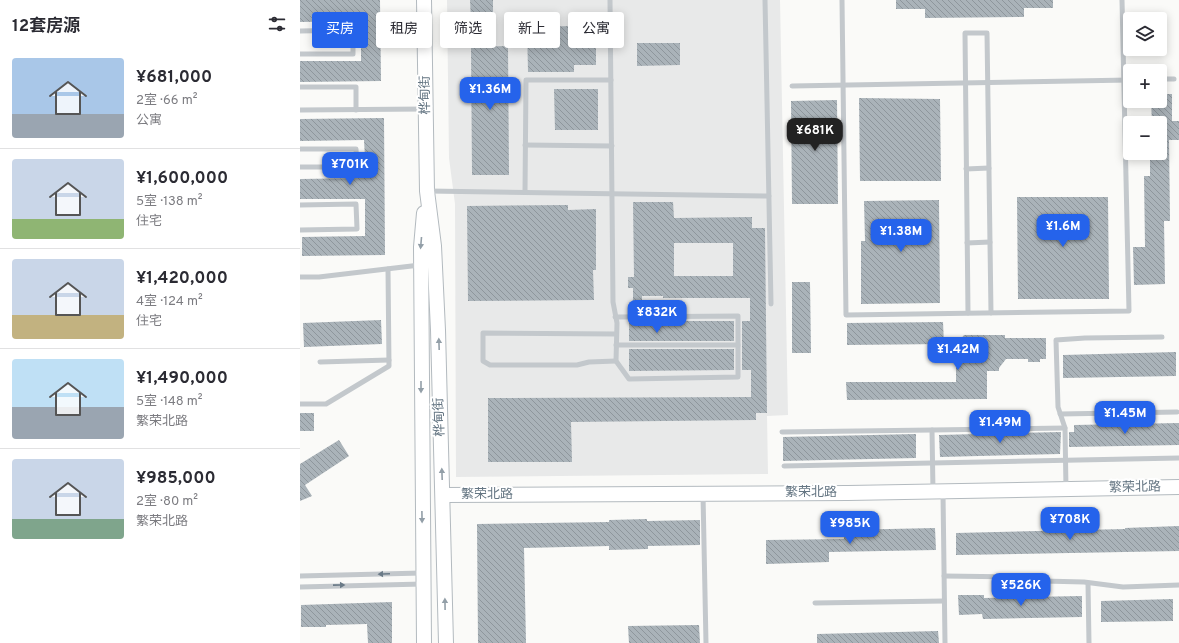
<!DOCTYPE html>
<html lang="zh">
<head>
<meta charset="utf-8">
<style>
	body { margin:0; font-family:Overpass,"Noto Sans SC",sans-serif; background:#f7f7f7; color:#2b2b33; height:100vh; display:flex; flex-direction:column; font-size:15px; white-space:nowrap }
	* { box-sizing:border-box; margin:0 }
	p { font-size:13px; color:#7c7c81 }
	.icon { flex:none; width:22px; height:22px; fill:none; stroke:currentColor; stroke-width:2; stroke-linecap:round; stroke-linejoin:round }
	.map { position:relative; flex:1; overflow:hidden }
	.drawer { display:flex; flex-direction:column; background:#fff; width:300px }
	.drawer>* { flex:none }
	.guide { position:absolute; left:12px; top:12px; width:380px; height:36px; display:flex; gap:8px }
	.fabs { position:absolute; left:823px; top:12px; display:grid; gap:8px }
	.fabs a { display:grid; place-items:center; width:44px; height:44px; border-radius:4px; background:#fff; box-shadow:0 2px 10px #0003; font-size:20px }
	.price { position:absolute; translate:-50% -34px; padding:0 9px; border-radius:8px; background:#2563eb; color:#fff; font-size:13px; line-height:26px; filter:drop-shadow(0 1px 2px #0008) }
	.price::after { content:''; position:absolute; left:50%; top:24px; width:12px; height:9px; margin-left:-6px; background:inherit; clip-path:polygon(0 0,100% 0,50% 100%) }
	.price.selected { background:#222; color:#fff }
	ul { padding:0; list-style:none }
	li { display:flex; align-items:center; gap:12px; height:100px; padding:0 12px }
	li+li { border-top:1px solid #e1e1e2 }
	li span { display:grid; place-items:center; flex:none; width:112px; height:80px; border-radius:4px; color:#555 }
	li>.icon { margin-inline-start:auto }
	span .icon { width:48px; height:48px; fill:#fffc; stroke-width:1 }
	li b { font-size:17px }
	h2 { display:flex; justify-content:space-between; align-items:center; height:48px; padding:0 12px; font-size:17px }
	.pill { padding:0 14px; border-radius:4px; background:#fff; box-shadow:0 2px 10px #0003; font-size:14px; line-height:36px }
	.pill.selected { background:#2563eb; color:#fff }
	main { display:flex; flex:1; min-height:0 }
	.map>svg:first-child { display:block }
	.built { fill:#e8e9e9 }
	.building { fill:url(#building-back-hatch); fill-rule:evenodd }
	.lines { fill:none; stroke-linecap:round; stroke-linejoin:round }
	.secondary-casing { stroke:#b3babf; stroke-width:16 }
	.lane { stroke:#c3c8cc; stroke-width:5 }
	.secondary { stroke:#fff; stroke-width:14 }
	.oneway { fill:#939fa8 }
	.oneway2 { fill:#6a7a87 }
	.labels { text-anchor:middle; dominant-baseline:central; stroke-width:4; stroke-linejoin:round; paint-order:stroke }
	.street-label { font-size:13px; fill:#657683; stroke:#fff }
</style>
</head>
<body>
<main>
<section class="drawer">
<h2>12套房源<svg class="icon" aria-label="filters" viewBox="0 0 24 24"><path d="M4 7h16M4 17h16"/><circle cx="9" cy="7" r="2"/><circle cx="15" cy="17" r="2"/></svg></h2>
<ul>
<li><span style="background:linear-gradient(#a9c7e8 70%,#9aa5b1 0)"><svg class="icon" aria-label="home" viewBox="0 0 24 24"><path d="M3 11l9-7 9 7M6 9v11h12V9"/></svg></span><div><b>¥681,000</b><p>2室 · 66 m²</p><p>公寓</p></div></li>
<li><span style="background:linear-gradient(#c9d6e8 75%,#8fb573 0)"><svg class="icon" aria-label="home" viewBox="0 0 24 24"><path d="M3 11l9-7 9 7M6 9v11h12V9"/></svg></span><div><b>¥1,600,000</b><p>5室 · 138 m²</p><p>住宅</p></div></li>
<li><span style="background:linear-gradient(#c9d6e8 70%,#c2b280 0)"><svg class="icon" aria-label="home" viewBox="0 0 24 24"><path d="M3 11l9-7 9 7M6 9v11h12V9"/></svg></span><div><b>¥1,420,000</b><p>4室 · 124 m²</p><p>住宅</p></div></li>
<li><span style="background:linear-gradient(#bfe0f5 60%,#9aa5b1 0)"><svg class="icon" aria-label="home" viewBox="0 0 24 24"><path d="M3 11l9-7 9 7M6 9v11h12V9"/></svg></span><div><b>¥1,490,000</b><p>5室 · 148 m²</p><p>繁荣北路</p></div></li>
<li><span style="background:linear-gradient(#c9d6e8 75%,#7fa58c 0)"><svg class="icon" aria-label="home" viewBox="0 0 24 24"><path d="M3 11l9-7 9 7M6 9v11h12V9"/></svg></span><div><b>¥985,000</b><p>2室 · 80 m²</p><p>繁荣北路</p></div></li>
</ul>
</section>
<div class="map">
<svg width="879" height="643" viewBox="0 0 879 643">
	<defs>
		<pattern id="building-back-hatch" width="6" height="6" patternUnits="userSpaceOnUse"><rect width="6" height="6" fill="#aab3b9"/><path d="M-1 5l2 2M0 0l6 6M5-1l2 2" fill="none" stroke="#8e969c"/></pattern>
	</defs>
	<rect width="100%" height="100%" fill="#fafaf8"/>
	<polygon class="built" points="147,0 480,0 488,415 467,416 468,474 156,477 155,204 149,158"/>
	<g class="building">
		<polygon points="0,0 80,0 81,81 0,82 0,61 61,61 61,21 0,22"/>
		<polygon points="170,0 193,0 193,21 171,21"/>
		<polygon points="596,0 753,0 753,8 724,8 724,17 625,18 625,9 596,9"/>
		<polygon points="274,26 274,45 296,44 296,65 274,65 274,72 228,72 227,27"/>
		<polygon points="337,43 380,43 380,65 337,66"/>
		<polygon points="208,46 209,175 172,175 171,47"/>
		<polygon points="254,89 298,89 298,130 255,130"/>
		<polygon points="860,94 872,94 872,121 879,121 879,140 869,140 870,221 864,221 865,284 834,285 833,247 845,247 844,176 850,176 850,153 860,153 860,123 852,123 851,101 860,101"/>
		<polygon points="559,98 640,99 641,181 560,181"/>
		<polygon points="537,100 538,204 492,204 491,101"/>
		<polygon points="84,118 85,255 2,256 2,237 65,236 65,199 0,199 0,179 65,178 65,158 64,140 0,141 0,119"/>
		<polygon points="717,197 808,197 809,299 718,299"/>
		<polygon points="639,200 640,303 561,304 561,241 565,241 564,201"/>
		<path d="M 333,202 L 373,202 L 374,218 L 452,217 L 452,228 L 465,228 L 467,413 L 456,413 L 456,420 L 271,422 L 272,462 L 188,462 L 188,398 L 451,397 L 451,370 L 442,370 L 442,321 L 450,321 L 450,298 L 363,298 L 363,296 L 342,296 L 342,302 L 333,302 L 333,288 L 328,288 L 328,277 L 334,277 ZM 374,243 L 433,243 L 433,276 L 374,276 Z"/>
		<polygon points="268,205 268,210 296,209 296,270 293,270 294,300 168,301 167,206"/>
		<polygon points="492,282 510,282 511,353 492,353"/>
		<polygon points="81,320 82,344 4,347 3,323"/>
		<rect x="329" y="321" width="105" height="20"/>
		<polygon points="643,322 644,344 547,345 547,323"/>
		<polygon points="664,335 705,335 705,338 746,338 746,359 740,359 740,362 728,362 728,359 706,359 699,368 699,371 687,371 687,399 547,400 546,382 656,382 656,340 660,340"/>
		<polygon points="329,349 434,349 434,370 329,371"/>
		<polygon points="876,352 876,376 763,378 763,355"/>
		<rect x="0" y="413" width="14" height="18"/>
		<polygon points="879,423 879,445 769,447 769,432 774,432 774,425"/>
		<polygon points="761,432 760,454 640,457 639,435"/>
		<polygon points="616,434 616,458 483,461 483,437"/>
		<polygon points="39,440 49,456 5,485 12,496 0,501 0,464"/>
		<polygon points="347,519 347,521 400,520 400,545 348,546 348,549 309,550 309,546 224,548 226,643 178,643 177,524 309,522 309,520"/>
		<polygon points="879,526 879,551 656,555 656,533 825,529 825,528"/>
		<polygon points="635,528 636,550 529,552 529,562 466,564 466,540 544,539 544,530"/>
		<polygon points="658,595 684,595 684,598 782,596 782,617 683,619 682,614 659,615"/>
		<polygon points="873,599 873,621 801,622 801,601"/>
		<polygon points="92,602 92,643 68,643 67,624 26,625 26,627 1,627 1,605"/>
		<polygon points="399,625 400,643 329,643 328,626"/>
		<polygon points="638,631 639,643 517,643 517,634"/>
	</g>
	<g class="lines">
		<defs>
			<g id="secondary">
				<polyline points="124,0 127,191 134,246 138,330 146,643"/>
				<polyline points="143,495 548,493 879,487"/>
				<polyline points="124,643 121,247 124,213"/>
			</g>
		</defs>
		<use href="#secondary" class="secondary-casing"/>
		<g class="lane">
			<polyline points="310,0 313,302 317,323 316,361 329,379 438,377 438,316 315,317"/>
			<polyline points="465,0 471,304"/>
			<polyline points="542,0 546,315 829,311 822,0"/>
			<polyline points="0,31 53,30 53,54 0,54"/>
			<polyline points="860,79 874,79"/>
			<polyline points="492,86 830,80"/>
			<polyline points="0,87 56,87 56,110"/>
			<polyline points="0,110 125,109"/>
			<polyline points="225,145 312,146"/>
			<polyline points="0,149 56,149 57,167 0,167"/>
			<polyline points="666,169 689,168"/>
			<polyline points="128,191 469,196"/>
			<polyline points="225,192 226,80 311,80"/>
			<polyline points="0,205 56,204 57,229 0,230"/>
			<polyline points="667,243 690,242"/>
			<polyline points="0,277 19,277 120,265"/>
			<polyline points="668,313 665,33 687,33 691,313"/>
			<polyline points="316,345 438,345"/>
			<polyline points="316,361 289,362 277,365 190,365 183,361 183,333 316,334"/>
			<polyline points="20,362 89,360"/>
			<polyline points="0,404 26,404 89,366 88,269"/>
			<polyline points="760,414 877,412"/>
			<polyline points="482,432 632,430"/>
			<polyline points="484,466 879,458"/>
			<polyline points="766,489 765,428 758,407 756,340 785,338 862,337"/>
			<polyline points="633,491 632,430 765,428"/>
			<polyline points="643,493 645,643"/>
			<polyline points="403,494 406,643"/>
			<polyline points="0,576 122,573"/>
			<polyline points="644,576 719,577 743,581 784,582 823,587 879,585"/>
			<polyline points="788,583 789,643"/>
			<polyline points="0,587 123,584"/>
			<polyline points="515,603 644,601"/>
		</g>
		<use href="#secondary" class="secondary"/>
	</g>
	<defs><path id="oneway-solid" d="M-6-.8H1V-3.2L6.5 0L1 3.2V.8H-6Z"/></defs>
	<g class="oneway">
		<use href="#oneway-solid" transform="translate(121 243) rotate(95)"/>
		<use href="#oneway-solid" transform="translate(139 344) rotate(-92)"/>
		<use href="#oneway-solid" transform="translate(121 387) rotate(90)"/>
		<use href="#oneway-solid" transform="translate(142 474) rotate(-92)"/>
		<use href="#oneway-solid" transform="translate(122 517) rotate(89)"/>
		<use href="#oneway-solid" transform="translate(145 604) rotate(-91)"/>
	</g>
	<g class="oneway2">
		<use href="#oneway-solid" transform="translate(84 574) rotate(178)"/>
		<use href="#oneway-solid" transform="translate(39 585) rotate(-1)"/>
	</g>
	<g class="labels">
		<g class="street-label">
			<text transform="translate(126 95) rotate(-91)">桦甸街</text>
			<text transform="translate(140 417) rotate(-92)">桦甸街</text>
			<text transform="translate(835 488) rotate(-1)">繁荣北路</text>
			<text x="511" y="493">繁荣北路</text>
			<text x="187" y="495">繁荣北路</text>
		</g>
	</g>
</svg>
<div class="fabs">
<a><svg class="icon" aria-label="layers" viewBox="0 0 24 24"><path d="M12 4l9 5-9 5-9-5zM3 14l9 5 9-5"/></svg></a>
<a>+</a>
<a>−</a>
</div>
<b class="price" style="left:190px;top:111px">¥1.36M</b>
<b class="price selected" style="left:515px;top:152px">¥681K</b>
<b class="price" style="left:50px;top:186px">¥701K</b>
<b class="price" style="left:763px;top:248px">¥1.6M</b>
<b class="price" style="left:601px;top:253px">¥1.38M</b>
<b class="price" style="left:357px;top:334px">¥832K</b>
<b class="price" style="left:658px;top:371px">¥1.42M</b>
<b class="price" style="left:825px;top:435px">¥1.45M</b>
<b class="price" style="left:700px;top:444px">¥1.49M</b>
<b class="price" style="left:770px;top:541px">¥708K</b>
<b class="price" style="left:550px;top:545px">¥985K</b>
<b class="price" style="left:721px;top:607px">¥526K</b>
<div class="guide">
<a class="pill selected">买房</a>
<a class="pill">租房</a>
<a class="pill">筛选</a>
<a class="pill">新上</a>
<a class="pill">公寓</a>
</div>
</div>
</main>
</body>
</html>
